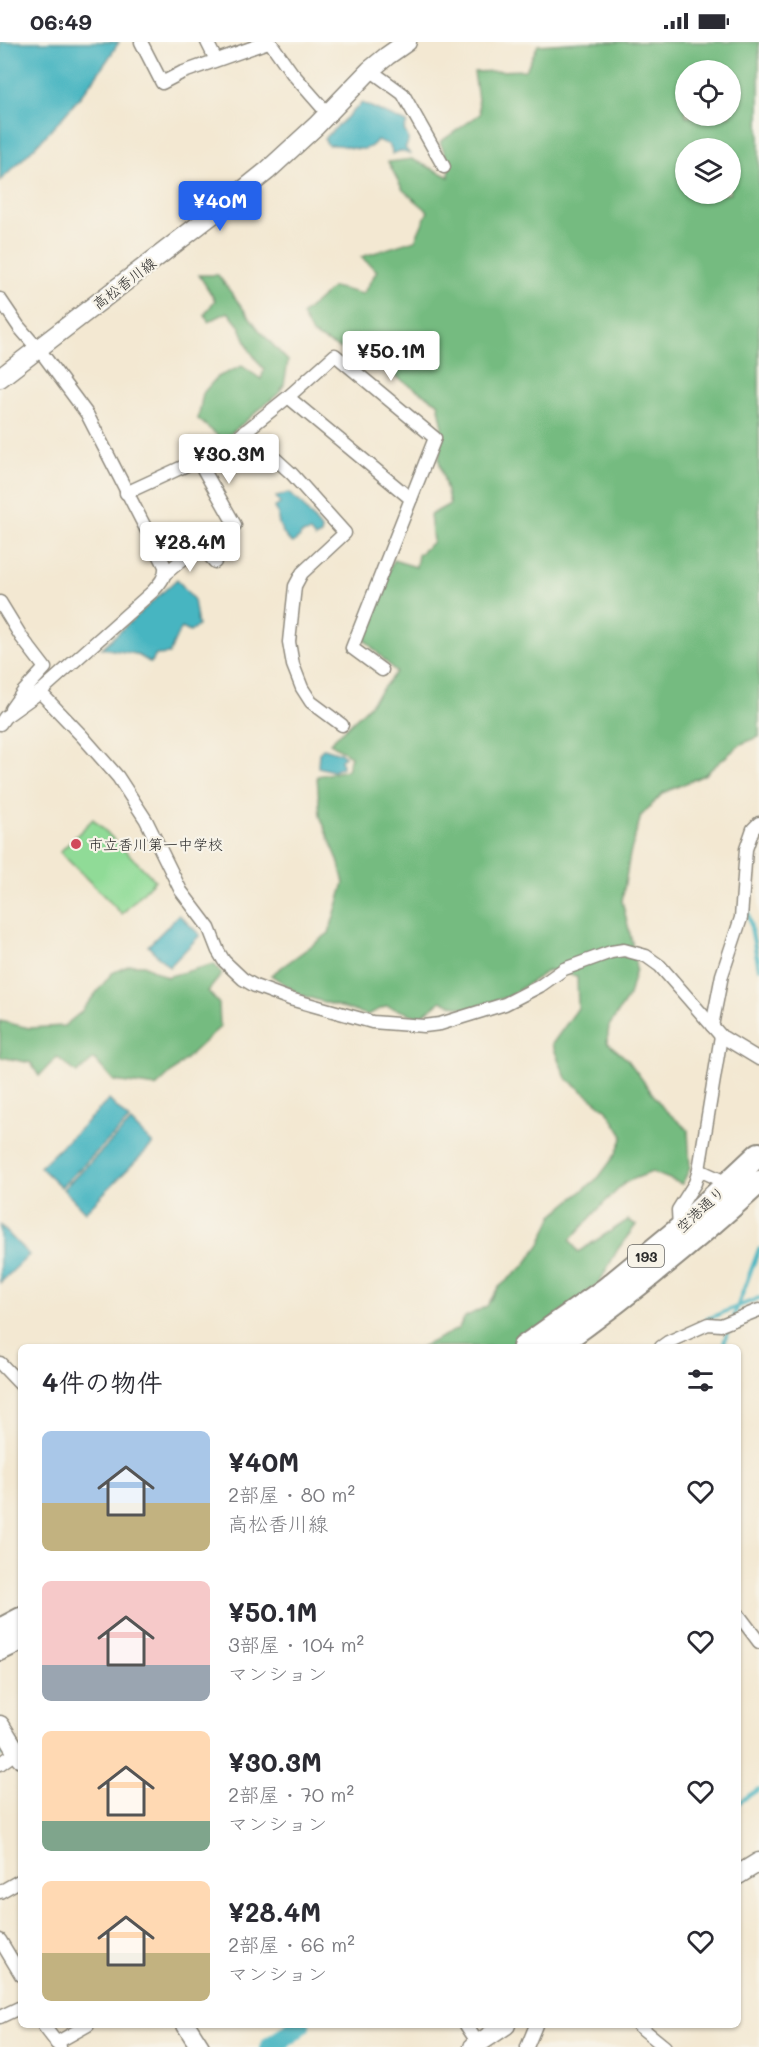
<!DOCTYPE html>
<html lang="ja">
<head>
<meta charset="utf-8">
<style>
	body { margin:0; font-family:Mali,"Klee One",sans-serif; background:#f2f2f3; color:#2b2b33; height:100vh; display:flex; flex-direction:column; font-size:22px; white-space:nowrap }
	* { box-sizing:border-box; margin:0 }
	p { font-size:20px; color:#7c7c81 }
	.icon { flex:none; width:33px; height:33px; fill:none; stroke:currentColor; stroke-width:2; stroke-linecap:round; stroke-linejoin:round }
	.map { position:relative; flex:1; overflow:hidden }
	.details { position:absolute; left:18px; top:1302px; width:723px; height:684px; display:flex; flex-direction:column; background:#fff; border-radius:9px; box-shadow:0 2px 4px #0004 }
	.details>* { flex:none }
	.controls { position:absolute; left:675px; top:18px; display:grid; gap:12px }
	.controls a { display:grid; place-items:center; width:66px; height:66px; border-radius:50%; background:#fff; box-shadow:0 2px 4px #0004; font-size:30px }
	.price { position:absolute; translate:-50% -51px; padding:0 14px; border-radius:6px; background:#fff; color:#222; font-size:20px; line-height:39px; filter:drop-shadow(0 2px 3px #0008) }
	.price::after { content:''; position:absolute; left:50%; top:36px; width:18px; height:14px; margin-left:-9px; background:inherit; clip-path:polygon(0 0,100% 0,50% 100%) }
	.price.selected { background:#2563eb; color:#fff }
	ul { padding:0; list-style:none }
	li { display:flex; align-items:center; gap:18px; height:150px; padding:0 24px }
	li span { display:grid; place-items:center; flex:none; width:168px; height:120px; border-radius:9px; color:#555 }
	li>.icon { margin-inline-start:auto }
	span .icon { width:72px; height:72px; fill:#fffc; stroke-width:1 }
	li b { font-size:26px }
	h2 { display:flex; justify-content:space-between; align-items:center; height:72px; padding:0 24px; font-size:26px }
	.status { display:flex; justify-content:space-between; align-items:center; height:42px; padding:0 30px; background:#fff; direction:ltr }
	.status svg { height:16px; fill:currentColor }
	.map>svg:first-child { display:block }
	.green { fill:#90db97; stroke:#5e8361; stroke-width:1.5 }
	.forest { fill:#74bb80; stroke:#507356; stroke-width:1.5; fill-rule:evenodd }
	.water { fill:#46b5c1; stroke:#387076; stroke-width:1.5 }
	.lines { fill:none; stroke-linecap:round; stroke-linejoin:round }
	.stream { stroke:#46b5c1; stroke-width:4 }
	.river { stroke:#46b5c1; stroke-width:21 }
	.street-casing { stroke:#8f8a7e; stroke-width:15 }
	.secondary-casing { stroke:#8f8a7e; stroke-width:21 }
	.highway-casing { stroke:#8f8a7e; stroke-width:26 }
	.street { stroke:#fff; stroke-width:12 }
	.secondary { stroke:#fff; stroke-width:18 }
	.highway { stroke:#fff; stroke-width:22 }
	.poi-dot { fill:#d1495b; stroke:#f7f3e8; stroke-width:2 }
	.labels { text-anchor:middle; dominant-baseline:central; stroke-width:4.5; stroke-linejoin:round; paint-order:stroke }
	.shield { fill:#f7f3e8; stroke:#686764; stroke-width:1.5 }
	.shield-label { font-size:14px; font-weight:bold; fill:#2b2b2b }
	.street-label { font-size:15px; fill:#2b2b2b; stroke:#f7f3e8 }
	.poi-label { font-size:15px; fill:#2b2b2b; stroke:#f7f3e8; text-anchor:start }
</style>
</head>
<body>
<div class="status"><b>06:49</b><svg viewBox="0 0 49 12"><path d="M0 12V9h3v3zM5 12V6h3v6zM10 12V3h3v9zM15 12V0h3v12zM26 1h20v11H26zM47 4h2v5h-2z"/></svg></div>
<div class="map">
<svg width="759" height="2005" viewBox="0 0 759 2005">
	<rect width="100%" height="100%" fill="#f7f3e8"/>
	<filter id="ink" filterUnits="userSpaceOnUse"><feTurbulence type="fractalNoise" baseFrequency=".0167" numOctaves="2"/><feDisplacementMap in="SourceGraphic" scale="12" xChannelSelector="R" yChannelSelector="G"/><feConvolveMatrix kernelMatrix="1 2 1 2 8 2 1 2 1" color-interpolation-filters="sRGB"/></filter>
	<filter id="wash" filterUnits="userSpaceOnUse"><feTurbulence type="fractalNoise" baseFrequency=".008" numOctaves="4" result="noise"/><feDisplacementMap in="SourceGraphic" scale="24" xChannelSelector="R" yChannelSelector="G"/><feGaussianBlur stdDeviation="1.35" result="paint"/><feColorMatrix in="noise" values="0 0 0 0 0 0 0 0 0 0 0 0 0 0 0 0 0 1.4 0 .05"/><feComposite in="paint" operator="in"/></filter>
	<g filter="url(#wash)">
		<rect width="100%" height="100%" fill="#f3e8d2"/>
		<polygon class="green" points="93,777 155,838 122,872 60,810"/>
		<g class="forest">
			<path d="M 585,0 L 759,0 L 759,695 L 741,702 L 704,733 L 663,751 L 641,774 L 630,812 L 622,859 L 632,900 L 636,927 L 629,954 L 609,984 L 607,1000 L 628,1018 L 663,1066 L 688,1088 L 690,1126 L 682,1142 L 652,1130 L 626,1140 L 605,1160 L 570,1198 L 578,1210 L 628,1178 L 636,1183 L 618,1207 L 599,1241 L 515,1305 L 421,1305 L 458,1287 L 465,1275 L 487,1264 L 498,1246 L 524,1224 L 540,1202 L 553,1173 L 599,1135 L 616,1112 L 623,1094 L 607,1068 L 566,1036 L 552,1002 L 578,966 L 577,934 L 549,928 L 508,955 L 466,967 L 441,959 L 419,975 L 387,964 L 367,973 L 301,953 L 271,933 L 329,891 L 344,841 L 338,818 L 320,774 L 317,734 L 347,728 L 351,714 L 330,701 L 367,666 L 396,630 L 364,597 L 393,518 L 416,525 L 418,513 L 433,500 L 430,473 L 450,462 L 439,418 L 442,380 L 438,361 L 361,313 L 337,305 L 312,292 L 302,273 L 333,245 L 363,252 L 377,229 L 361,215 L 415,198 L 428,169 L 403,148 L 388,120 L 412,117 L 449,135 L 450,123 L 440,100 L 480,72 L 474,30 L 526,28 L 538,3 ZM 686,28 L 730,28 L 730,74 L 686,74 ZM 686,106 L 730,106 L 730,152 L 686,152 Z"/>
			<polygon points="199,233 218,233 260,289 288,319 284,343 278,352 223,398 198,377 203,351 217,335 242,324 261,337 264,328 250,309 240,285 228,270 208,280 205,272 215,258"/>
			<polygon points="214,922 222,932 208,949 219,962 220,985 156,1045 114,1039 94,1017 77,1031 57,1015 39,1034 31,1021 0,1015 0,979 29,986 64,984 80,971 112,931 130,923 144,923 166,935"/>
		</g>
		<g class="water">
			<path d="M 0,0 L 119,0 C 86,54 46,95 0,139 Z"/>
			<path d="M 362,61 L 407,81 L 404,88 C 409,95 410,99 405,106 L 410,112 L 400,109 L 392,112 C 392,101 386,102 377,98 C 364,117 347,100 328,103 L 324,97 Z"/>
			<path d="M 288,451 L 300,460 L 322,488 L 321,493 L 315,496 L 310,490 L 301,492 L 300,495 L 293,501 C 284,496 277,482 278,472 L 274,466 L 280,462 L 276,455 Z"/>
			<path d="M 177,537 L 194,558 L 198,584 L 190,590 L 182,586 C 175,594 174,602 169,612 L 156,613 L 151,621 L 136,612 L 102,606 Z"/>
			<polygon points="324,706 340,711 345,715 341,718 342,725 333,729 318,725 319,711"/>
			<polygon points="179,873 200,893 169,925 148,904"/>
			<polygon points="109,1058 129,1078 61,1145 40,1125"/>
			<polygon points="131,1080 153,1102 85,1170 63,1147"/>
			<polygon points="0,1183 29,1213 0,1241"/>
		</g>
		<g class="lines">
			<g class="stream">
				<polyline points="747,865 759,926"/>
				<polyline points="734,1274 759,1207"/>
				<polyline points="707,1277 759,1256"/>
				<polyline points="723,1305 728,1288"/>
				<polyline points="0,1713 6,1709"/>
				<polyline points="738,1761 759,1747"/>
			</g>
			<polyline class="river" points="270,2005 288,1993 300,1983"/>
		</g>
	</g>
	<g filter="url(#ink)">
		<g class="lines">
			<defs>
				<g id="street">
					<polyline points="141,0 162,41 181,31 268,0"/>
					<polyline points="207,0 216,18"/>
					<polyline points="270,0 292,31 328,72"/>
					<polyline points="370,28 403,52 444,125"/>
					<path d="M 0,257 L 19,285 L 44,314 L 87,372 L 165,524 C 166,536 159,542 152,550 L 40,650 L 5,675 L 0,682"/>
					<polyline points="288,355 411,457"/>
					<polyline points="245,389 292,432 345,491 302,531 295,544 289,600 293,623 302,646 311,660 342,683"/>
					<polyline points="198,418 235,483"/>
					<polyline points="126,451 226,405 288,355 335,313 435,396 352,606 382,628"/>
					<polyline points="166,531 200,503 215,520"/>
					<polyline points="0,560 22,596 45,626 23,650 11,667"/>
					<polyline points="40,650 82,694 118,735 146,778 181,849 209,886 218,909 224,919 243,937 255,944 290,957 372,980 424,984 440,982 505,962 540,944 564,927 611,910 624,908 646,914 660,924 721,994 759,1017"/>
					<polyline points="712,984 722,933 741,876 746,807 753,787 759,781"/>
					<polyline points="699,1128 730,1142"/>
					<polyline points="679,1186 678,1168 695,1141 699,1128 721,994"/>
					<polyline points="661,1305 668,1300 708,1282 721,1283 759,1268"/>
					<polyline points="0,1321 21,1343"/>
					<polyline points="738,1572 759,1600"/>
					<polyline points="0,1722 21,1707"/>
					<polyline points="0,1850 21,1838"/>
					<polyline points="0,1898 21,1933"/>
					<polyline points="0,1975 21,1965"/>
					<polyline points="43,1983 60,2005"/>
					<polyline points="466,1983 478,2001"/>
					<polyline points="638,1983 665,2005"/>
					<polyline points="56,2001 88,1983"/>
					<polyline points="527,2005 536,1983"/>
				</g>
				<g id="secondary">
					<polyline points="0,336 221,166 267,129 316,84 370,28 387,14 407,0"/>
					<polyline points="0,1683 21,1717"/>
					<polyline points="738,1833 759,1820"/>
					<polyline points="186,1983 200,2005"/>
					<polyline points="473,2005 506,1983"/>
				</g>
				<g id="highway">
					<polyline points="524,1305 606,1247 679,1187 759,1112"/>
					<path d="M 555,1305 C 628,1254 693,1200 759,1140"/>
					<polyline points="0,1588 21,1577"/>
					<polyline points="0,1607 21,1597"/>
				</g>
			</defs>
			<use href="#street" class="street-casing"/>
			<use href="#secondary" class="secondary-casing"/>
			<use href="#highway" class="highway-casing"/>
			<use href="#street" class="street"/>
			<use href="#secondary" class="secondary"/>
			<use href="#highway" class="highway"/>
		</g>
	</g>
	<circle class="poi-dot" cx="76" cy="802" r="6"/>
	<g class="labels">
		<rect class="shield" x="628" y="1203" width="36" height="22" rx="4.5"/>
		<g class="shield-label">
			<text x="646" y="1214">193</text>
		</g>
		<g class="street-label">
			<text transform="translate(124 241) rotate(-37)">高松香川線</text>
			<text transform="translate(700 1167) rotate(-43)">空港通り</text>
		</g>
		<g class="poi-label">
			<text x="88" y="802">市立香川第一中学校</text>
		</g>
	</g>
</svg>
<div class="controls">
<a><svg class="icon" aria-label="locate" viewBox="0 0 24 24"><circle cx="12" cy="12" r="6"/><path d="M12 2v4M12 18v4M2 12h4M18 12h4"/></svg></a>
<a><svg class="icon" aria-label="layers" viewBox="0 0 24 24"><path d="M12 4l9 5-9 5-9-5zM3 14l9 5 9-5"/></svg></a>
</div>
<b class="price selected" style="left:220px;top:190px">¥40M</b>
<b class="price" style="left:391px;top:340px">¥50.1M</b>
<b class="price" style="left:229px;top:443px">¥30.3M</b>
<b class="price" style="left:190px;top:531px">¥28.4M</b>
<section class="details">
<h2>4件の物件<svg class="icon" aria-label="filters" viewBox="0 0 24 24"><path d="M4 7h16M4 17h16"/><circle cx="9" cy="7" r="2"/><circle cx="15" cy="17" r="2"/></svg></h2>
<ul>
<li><span style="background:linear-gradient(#a9c7e8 60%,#c2b280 0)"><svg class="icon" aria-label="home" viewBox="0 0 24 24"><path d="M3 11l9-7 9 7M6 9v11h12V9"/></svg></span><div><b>¥40M</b><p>2部屋 · 80 m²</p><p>高松香川線</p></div><svg class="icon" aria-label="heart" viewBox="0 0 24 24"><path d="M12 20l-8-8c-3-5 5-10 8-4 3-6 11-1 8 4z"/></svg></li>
<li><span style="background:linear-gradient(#f6c9c9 70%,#9aa5b1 0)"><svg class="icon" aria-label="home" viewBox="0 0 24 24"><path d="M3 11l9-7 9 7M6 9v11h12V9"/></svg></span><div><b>¥50.1M</b><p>3部屋 · 104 m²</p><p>マンション</p></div><svg class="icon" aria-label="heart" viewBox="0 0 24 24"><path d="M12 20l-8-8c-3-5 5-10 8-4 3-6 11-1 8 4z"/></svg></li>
<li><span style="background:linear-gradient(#ffd9b3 75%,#7fa58c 0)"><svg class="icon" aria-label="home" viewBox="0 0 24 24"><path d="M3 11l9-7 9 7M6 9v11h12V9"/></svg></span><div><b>¥30.3M</b><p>2部屋 · 70 m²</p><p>マンション</p></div><svg class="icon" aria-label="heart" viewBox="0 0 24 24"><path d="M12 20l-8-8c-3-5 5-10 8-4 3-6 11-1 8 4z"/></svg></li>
<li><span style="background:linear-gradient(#ffd9b3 60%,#c2b280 0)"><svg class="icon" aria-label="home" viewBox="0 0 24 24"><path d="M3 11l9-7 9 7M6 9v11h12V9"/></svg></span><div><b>¥28.4M</b><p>2部屋 · 66 m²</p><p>マンション</p></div><svg class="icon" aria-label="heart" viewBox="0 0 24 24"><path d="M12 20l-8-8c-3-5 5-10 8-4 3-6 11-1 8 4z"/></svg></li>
</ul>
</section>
</div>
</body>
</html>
